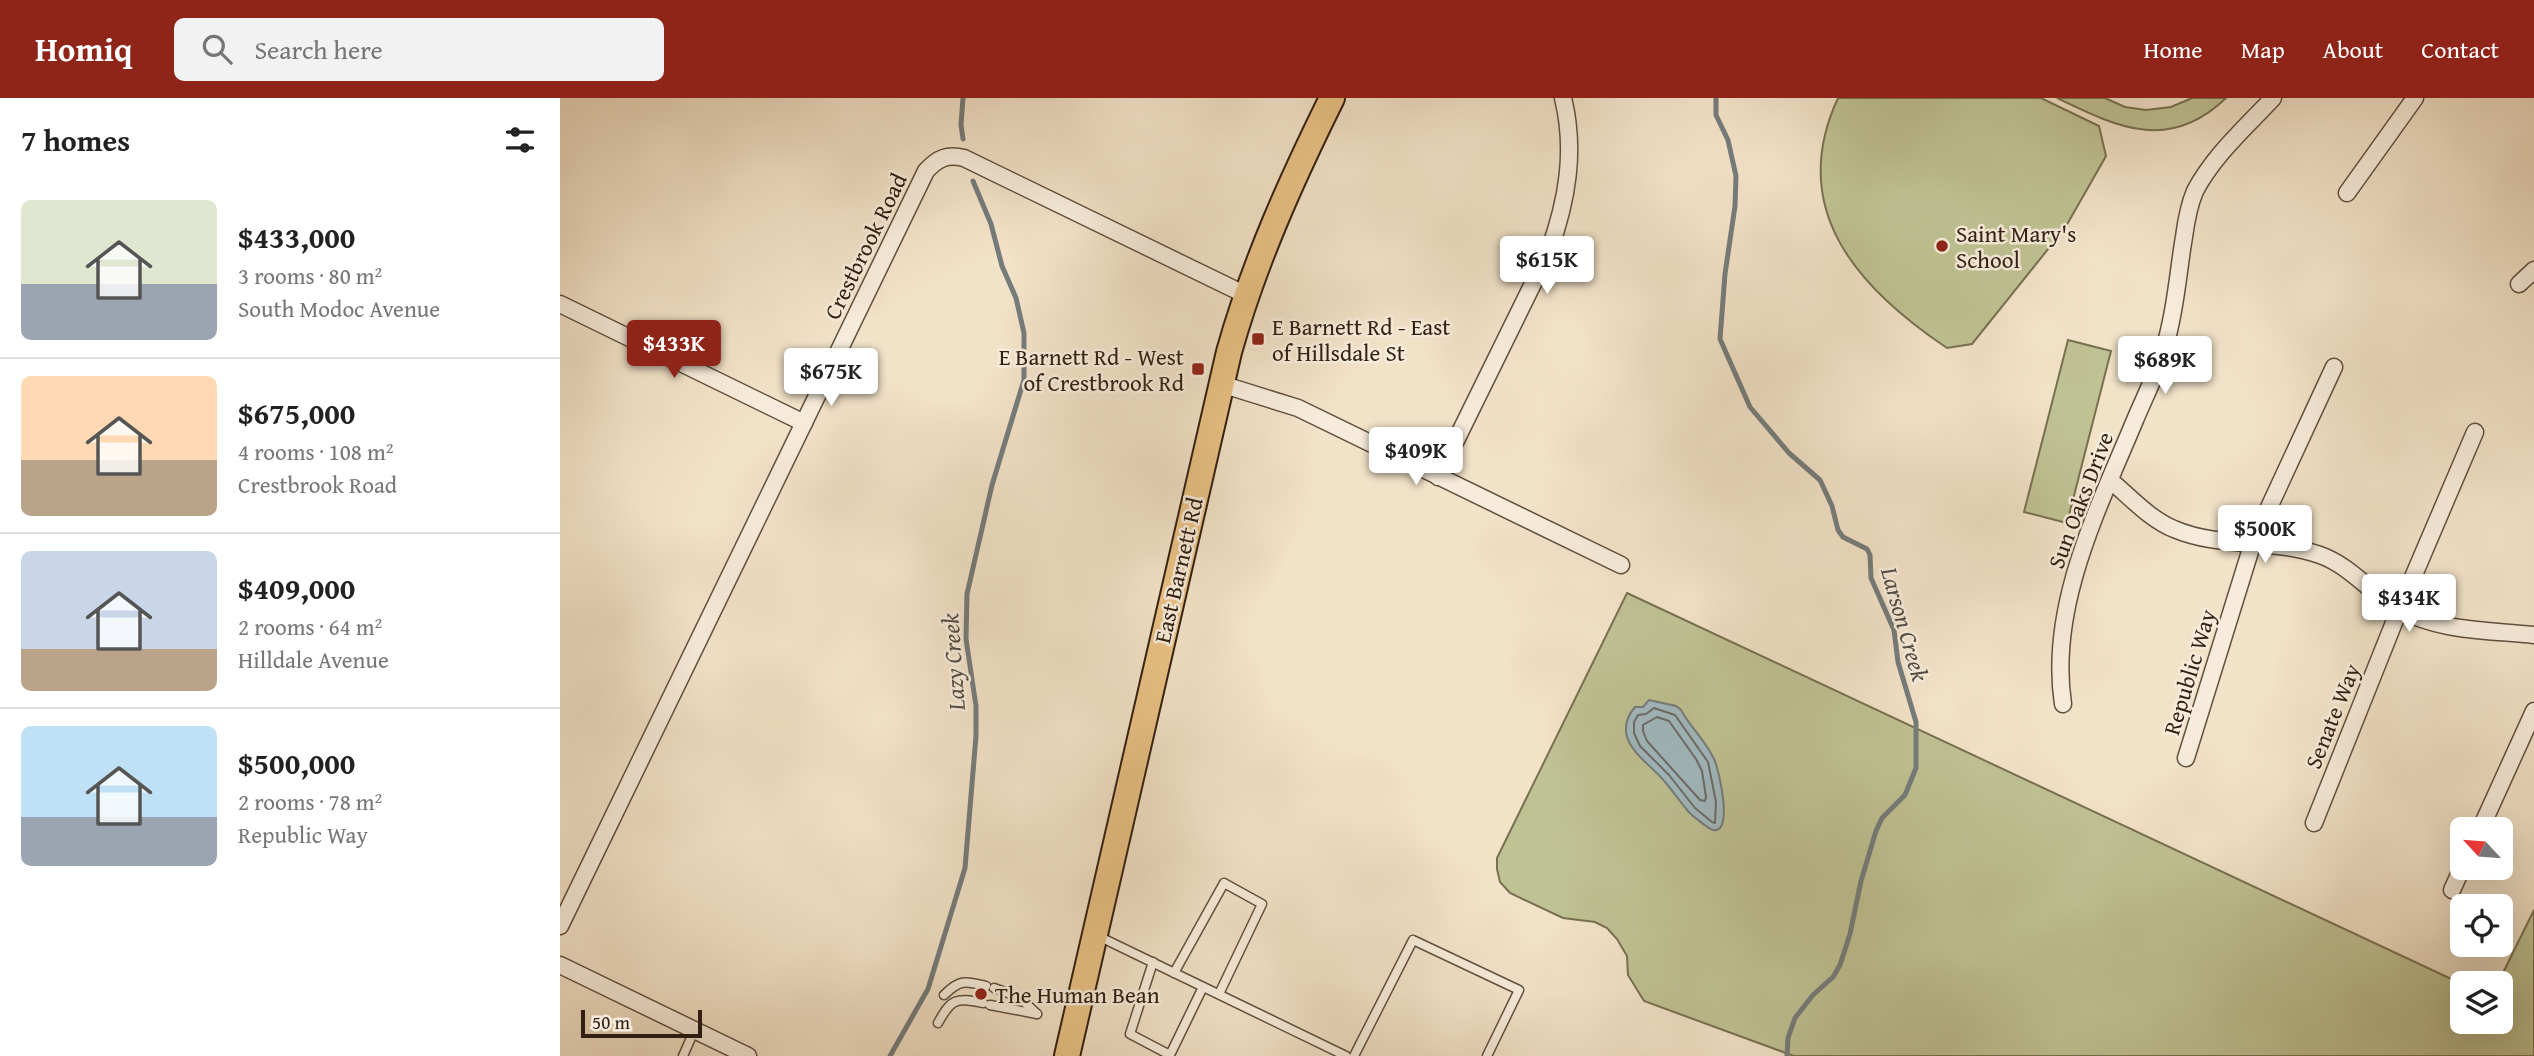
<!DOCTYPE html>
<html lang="en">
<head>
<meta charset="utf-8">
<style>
	body { margin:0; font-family:"Gentium Book Plus",serif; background:#f2f2f2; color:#222; height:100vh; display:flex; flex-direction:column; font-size:26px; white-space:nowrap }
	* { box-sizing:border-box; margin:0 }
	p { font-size:23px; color:#767676 }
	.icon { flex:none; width:38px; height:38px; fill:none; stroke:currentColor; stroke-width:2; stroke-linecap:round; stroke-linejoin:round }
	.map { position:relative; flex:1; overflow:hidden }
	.details { display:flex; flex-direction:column; background:#fff; width:560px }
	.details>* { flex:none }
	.needle { width:46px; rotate:296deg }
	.fabs { position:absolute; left:1890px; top:719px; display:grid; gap:14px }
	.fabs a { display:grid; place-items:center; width:63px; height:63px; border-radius:10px; background:#fff; box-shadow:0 7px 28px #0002; font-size:35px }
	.scale { position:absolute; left:21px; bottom:18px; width:121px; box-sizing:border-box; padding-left:7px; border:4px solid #321f11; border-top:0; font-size:19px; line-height:24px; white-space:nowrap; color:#321f11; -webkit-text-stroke:5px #f7ecdb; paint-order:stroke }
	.price { position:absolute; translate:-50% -60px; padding:0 16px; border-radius:7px; background:#fff; color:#222; font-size:23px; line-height:46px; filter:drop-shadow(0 2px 4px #0008) }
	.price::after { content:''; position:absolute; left:50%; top:42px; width:21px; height:16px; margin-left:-10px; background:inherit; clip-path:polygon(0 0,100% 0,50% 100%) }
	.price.current { background:#8f2418; color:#fff }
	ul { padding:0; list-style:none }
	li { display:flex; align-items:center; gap:21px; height:175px; padding:0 21px }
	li+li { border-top:2px solid #e0e0e0 }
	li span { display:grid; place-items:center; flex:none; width:196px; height:140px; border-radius:10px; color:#555 }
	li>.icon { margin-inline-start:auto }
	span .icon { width:84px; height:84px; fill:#fffc; stroke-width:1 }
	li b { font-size:30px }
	h2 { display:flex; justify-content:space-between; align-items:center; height:84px; padding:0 21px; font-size:30px }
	header { display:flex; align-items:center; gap:42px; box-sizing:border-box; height:98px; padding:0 35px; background:#8f2418; color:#fff }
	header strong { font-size:33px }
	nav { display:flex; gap:38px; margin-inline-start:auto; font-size:24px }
	.search { width:490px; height:63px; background:#f2f2f2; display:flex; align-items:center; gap:18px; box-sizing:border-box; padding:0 24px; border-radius:10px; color:#767676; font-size:26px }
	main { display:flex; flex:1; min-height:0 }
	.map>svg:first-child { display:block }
	.green { fill:#bfc293; stroke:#787052; stroke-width:2 }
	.water { fill:#a1bac1; stroke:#757c7b; stroke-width:2 }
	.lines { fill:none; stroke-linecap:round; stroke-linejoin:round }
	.shore { stroke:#6a6c69; stroke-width:2 }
	.stream { stroke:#757c7b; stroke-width:5 }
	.service-casing { stroke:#62503f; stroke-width:11 }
	.minor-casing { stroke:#62503f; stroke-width:19 }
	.primary-casing { stroke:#321f11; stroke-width:28 }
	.service { stroke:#f7ecdb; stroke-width:8 }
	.minor { stroke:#f7ecdb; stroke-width:16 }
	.primary { stroke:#e9c184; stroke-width:24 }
	.poi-dot { fill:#8f2418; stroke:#f7ecdb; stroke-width:2.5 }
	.labels { text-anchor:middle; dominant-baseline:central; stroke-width:5; stroke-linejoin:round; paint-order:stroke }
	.poi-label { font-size:23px; fill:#321f11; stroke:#f7ecdb; text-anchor:start }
	.street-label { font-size:23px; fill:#321f11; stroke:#f7ecdb }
	.water-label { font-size:24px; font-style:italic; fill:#534e46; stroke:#f7ecdb }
</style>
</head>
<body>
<header>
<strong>Homiq</strong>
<div class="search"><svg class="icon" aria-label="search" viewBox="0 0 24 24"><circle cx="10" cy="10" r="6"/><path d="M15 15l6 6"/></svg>Search here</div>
<nav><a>Home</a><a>Map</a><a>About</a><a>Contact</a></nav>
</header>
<main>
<section class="details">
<h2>7 homes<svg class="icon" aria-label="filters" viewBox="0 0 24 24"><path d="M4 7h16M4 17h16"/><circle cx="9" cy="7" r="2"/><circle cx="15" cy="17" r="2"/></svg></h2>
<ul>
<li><span style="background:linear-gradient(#dfe7d0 60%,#9aa5b1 0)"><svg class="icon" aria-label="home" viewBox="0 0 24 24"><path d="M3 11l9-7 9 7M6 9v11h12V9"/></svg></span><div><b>$433,000</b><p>3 rooms · 80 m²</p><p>South Modoc Avenue</p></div></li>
<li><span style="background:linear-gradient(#ffd9b3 60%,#b9a48a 0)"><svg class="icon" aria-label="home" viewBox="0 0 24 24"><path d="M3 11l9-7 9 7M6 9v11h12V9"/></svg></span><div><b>$675,000</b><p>4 rooms · 108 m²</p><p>Crestbrook Road</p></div></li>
<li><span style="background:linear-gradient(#c9d6e8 70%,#b9a48a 0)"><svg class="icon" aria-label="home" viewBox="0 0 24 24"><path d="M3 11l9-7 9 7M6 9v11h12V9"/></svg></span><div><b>$409,000</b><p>2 rooms · 64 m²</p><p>Hilldale Avenue</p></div></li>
<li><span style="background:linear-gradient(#bfe0f5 65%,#9aa5b1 0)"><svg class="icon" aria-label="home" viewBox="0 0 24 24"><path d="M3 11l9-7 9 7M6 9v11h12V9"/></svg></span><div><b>$500,000</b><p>2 rooms · 78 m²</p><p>Republic Way</p></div></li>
</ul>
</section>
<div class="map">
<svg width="1974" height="958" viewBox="0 0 1974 958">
	<rect width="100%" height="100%" fill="#f2e2c8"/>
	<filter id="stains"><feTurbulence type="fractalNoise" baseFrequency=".00286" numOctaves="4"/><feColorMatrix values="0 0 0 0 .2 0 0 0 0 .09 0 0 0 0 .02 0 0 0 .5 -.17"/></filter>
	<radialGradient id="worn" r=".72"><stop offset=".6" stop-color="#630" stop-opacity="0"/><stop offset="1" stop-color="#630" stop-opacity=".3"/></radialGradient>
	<g class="green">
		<path d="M 1278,0 L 1481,0 L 1539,28 L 1546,58 L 1505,130 L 1412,246 L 1387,250 C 1299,191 1226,112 1278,0 Z"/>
		<path d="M 1497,0 L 1545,0 L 1565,9 L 1586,12 L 1611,9 L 1632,0 L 1666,0 C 1609,55 1557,29 1497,0 Z"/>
		<polygon points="1508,242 1551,253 1507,425 1464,414"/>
		<polygon points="1067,495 1902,886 1902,924 1941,924 1941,886 1938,885 1974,812 1974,958 1234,958 1084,903 1068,877 1067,858 1057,841 1047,830 1035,824 1003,820 950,795 940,784 937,771 937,760"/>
	</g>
	<path class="water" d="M 1089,602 L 1116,608 L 1121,612 C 1130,629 1146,643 1154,661 C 1159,672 1174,736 1153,732 C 1150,732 1130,716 1128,713 C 1120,704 1113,693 1105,684 C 1093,669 1073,657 1067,639 C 1064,628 1068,617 1075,609 L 1083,609 Z"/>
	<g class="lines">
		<g class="shore">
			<polygon points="1094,610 1115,617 1148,664 1156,704 1155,725 1152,724 1135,710 1109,677 1080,648 1074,635 1074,624 1078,617 1086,616"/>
			<polygon points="1097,619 1109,623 1136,661 1142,673 1146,699 1145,703 1140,702 1087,643 1083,633 1083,627"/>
		</g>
		<g class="stream">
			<polyline points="1156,0 1156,17 1168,42 1176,78 1175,108 1165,176 1160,241 1190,309 1229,355 1260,382 1272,408 1278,432 1283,439 1307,451 1310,457 1311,480 1334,532 1338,564 1356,624 1356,670 1345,697 1322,720 1316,733 1301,783 1290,836 1280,867 1273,879 1253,897 1235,920 1228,940 1227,958"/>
			<polyline points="403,41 401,27 403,0"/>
			<polyline points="330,958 368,891 405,770 416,638 416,608 406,541 407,496 432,387 464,282 464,235 456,200 442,168 431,126 413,83"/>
		</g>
		<defs>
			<g id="service">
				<polyline points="538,838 786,958"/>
				<polyline points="593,864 570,936 610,957 643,889"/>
				<polyline points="614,875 664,785 702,806 659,896"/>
				<polyline points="434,890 459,899 477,916"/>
				<path d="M 384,897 C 400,881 405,883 426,888"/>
				<polyline points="430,907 477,916"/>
				<path d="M 378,925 C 391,901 396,899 423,905"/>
				<polyline points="123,958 134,933"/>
				<polyline points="794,958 853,842 959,892 927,958"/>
			</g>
			<g id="minor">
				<polyline points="1787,95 1855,0"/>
				<polyline points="1959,186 1974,172"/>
				<polyline points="0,206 244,325"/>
				<polyline points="661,286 738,310 1061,467"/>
				<path d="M 878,379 L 989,153 C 1007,103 1016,53 1003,0"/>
				<path d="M 1551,383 C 1570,399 1591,422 1614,431 C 1661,451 1712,440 1760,457 C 1791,468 1811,496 1839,511 C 1880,534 1929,532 1974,537"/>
				<path d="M 1503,606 C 1488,508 1539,409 1575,322 C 1586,296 1599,271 1606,244 C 1616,210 1618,174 1624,139 C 1626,124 1629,107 1635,93 C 1654,57 1686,29 1713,0"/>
				<polyline points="1626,660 1693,444 1774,269"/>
				<polyline points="1754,725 1839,512 1915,334"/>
				<polyline points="1920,732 1974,613"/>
				<polyline points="1892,792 1902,770"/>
				<path d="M 0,828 L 366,73 C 378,60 387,56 404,60 L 686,197"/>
				<polyline points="0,867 188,958"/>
			</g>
			<path id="primary" d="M 507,958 L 669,254 C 694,165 731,83 772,0"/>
		</defs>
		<use href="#service" class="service-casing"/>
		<use href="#minor" class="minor-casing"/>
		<use href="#primary" class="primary-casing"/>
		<use href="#service" class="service"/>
		<use href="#minor" class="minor"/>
		<use href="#primary" class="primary"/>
	</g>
	<g class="poi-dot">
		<circle cx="1382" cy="148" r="7"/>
		<rect x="691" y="234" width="14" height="14" rx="3.5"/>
		<rect x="631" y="264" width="14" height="14" rx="3.5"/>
		<circle cx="421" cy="896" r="7"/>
	</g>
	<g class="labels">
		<g class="poi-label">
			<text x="1396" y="135">Saint Mary's<tspan x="1396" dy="26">School</tspan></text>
			<text x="712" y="228">E Barnett Rd - East<tspan x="712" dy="26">of Hillsdale St</tspan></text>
			<text x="624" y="258" text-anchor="end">E Barnett Rd - West<tspan x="624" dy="26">of Crestbrook Rd</tspan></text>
			<text x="435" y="896">The Human Bean</text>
		</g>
		<g class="street-label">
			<text transform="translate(305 148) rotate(-64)">Crestbrook Road</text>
			<text transform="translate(1520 402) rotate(-69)">Sun Oaks Drive</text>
			<text transform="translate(618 472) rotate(-77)">East Barnett Rd</text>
			<text transform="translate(1629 574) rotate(-73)">Republic Way</text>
			<text transform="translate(1772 618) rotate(-68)">Senate Way</text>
		</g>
		<g class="water-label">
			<text transform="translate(1345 526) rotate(74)">Larson Creek</text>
			<text transform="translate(393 564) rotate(-94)">Lazy Creek</text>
		</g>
	</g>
	<rect width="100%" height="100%" filter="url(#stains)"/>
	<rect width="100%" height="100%" fill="url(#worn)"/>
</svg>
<div class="fabs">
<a><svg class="needle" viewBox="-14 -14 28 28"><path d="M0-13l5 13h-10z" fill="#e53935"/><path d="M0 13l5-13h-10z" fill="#767676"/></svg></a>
<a><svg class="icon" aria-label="locate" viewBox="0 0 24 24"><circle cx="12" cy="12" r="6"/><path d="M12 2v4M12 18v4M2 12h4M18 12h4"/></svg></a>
<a><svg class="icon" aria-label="layers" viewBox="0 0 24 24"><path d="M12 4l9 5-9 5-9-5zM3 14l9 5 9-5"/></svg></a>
</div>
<div class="scale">50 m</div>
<b class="price" style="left:987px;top:198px">$615K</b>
<b class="price current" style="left:114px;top:282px">$433K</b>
<b class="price" style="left:1605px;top:298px">$689K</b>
<b class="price" style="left:271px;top:310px">$675K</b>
<b class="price" style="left:856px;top:389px">$409K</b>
<b class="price" style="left:1705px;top:467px">$500K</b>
<b class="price" style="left:1849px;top:536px">$434K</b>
</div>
</main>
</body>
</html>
